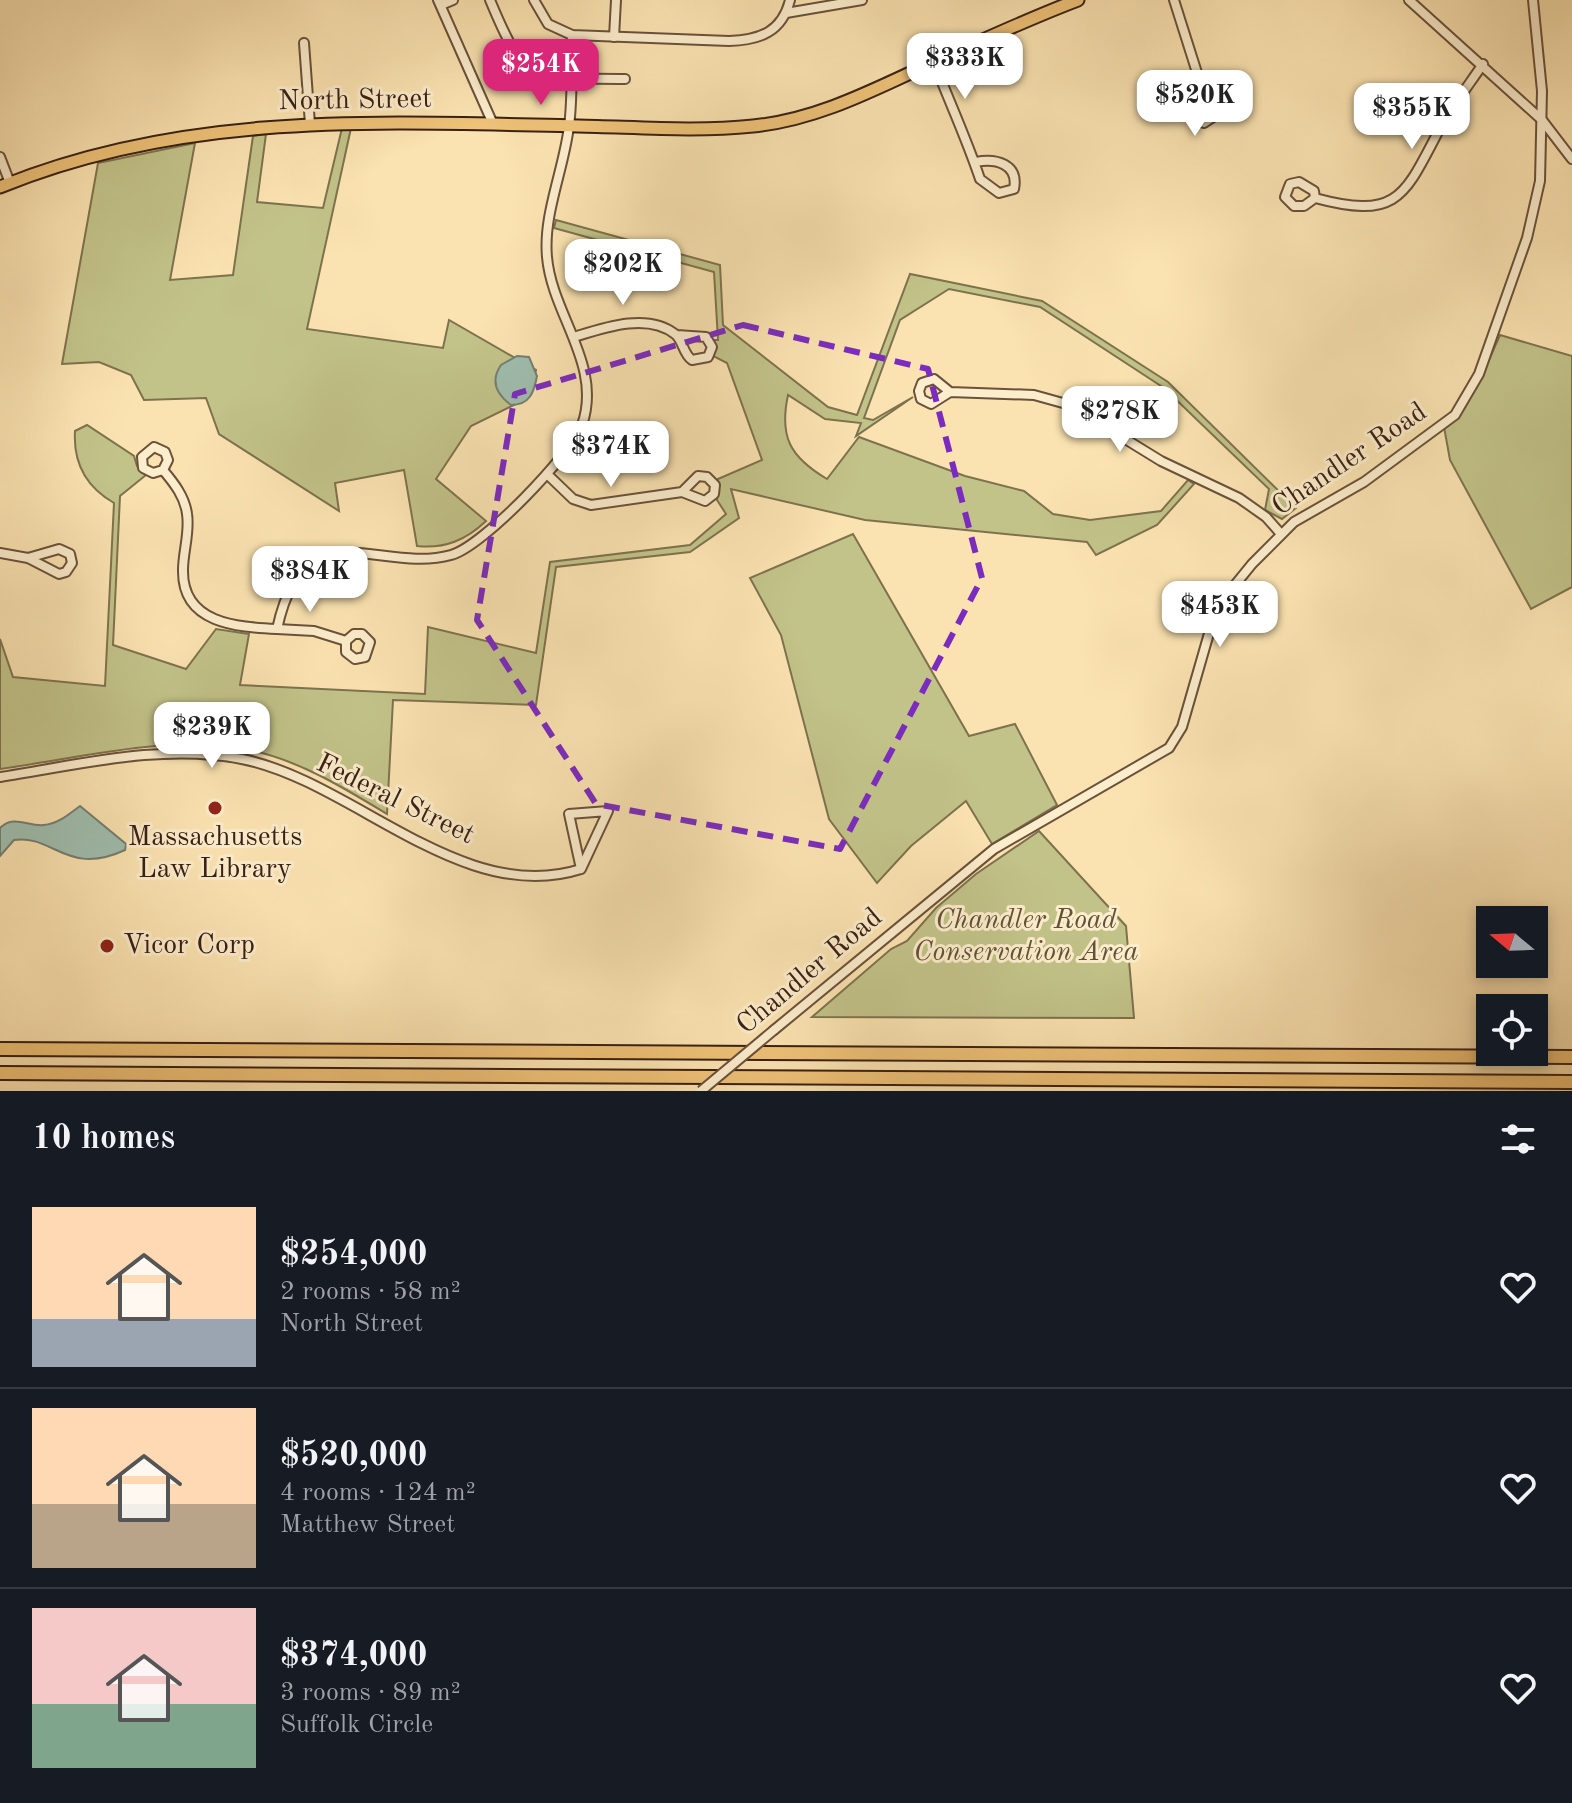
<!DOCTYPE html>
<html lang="en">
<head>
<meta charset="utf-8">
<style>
	body { margin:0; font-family:"Old Standard TT",serif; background:#242831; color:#f1f3f6; height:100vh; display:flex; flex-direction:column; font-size:30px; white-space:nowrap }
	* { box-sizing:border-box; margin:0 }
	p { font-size:26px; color:#9ea1a6 }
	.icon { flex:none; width:44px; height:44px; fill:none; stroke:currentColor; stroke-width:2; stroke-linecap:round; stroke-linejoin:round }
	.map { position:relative; height:1091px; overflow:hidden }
	.drawer { display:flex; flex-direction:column; background:#171b24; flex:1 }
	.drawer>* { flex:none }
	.needle { width:52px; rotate:289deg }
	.tools { position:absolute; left:1476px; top:906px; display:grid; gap:16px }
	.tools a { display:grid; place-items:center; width:72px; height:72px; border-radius:0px; background:#171b24; box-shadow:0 4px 12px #0003; font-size:40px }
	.price { position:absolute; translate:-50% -68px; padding:0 18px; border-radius:16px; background:#fff; color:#222; font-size:26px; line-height:52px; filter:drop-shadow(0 2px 4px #0008) }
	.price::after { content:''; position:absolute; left:50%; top:48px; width:24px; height:18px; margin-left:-12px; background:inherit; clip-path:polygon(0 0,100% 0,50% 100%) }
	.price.selected { background:#db2777; color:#fff }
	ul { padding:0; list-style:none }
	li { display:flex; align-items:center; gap:24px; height:200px; padding:0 32px }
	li+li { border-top:2px solid #363941 }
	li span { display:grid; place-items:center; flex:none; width:224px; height:160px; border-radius:0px; color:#555 }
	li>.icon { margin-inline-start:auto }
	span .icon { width:96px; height:96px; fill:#fffc; stroke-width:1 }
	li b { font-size:34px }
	h2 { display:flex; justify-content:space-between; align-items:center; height:96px; padding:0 32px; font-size:34px }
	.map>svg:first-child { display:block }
	.green { fill:#c2c389; stroke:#7e724e; stroke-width:2 }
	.water { fill:#9fbeaf; stroke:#767f71; stroke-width:2 }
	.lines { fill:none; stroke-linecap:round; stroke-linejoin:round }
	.minor-casing { stroke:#6a513b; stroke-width:12 }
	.major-casing { stroke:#392014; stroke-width:15 }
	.highway-casing { stroke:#392014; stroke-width:16 }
	.minor { stroke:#fcedcc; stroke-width:8 }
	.major { stroke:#eec278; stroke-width:11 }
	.highway { stroke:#eec278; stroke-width:12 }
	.minor-bridge-casing { stroke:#6a513b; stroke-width:12; stroke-linecap:butt }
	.minor-bridge { stroke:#fcedcc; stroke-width:8 }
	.marked { fill:none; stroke:#7b2cbf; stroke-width:6; stroke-dasharray:16 10; stroke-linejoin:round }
	.poi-dot { fill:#8f2418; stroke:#fcedcc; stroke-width:3 }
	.labels { text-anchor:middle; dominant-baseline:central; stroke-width:6; stroke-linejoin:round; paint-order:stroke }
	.street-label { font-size:28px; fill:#392014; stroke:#fcedcc }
	.poi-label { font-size:28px; fill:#392014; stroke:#fcedcc }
	.park-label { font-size:28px; font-style:italic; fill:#625137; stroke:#fcedcc }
</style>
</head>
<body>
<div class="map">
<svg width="1572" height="1091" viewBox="0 0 1572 1091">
	<rect width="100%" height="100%" fill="#fbe3b1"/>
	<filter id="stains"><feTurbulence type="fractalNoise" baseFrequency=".0025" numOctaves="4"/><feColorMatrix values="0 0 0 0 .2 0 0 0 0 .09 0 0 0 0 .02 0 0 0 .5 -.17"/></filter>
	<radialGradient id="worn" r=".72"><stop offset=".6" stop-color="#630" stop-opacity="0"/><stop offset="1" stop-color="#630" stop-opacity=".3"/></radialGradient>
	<g class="green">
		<path d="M 342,128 L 351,128 L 307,329 L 443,348 L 449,320 L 536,370 L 528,398 L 471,426 L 436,479 L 486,521 C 466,540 445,549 417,546 L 404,470 L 335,483 L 339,511 L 219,434 L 206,398 L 144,400 L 131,375 L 99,362 L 62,364 L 98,163 L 195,143 L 170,280 L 233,275 L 253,136 L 266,134 L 257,202 L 323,208 Z"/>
		<path d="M 556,220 L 720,265 L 723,325 L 828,407 L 857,415 L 910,274 L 1042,301 L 1168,382 L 1296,508 L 1282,519 L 1265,510 L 1269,489 L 1164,388 L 1040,307 L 949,289 L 900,320 L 864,418 L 873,420 L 913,397 L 856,436 L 861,423 L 825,419 L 788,395 C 779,437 790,457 827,479 L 859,437 L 965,476 L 1024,491 L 1053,514 L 1090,520 L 1161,511 L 1188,480 L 1194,484 L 1157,525 L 1096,555 L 1087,542 L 865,520 L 731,489 L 739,518 L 690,552 L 556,567 L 536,705 L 393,700 L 387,814 C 344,788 299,760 249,750 C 167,734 81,758 0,769 L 0,639 L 13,677 L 105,686 L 114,503 C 86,487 73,463 75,431 L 87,425 L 134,456 L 137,466 L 146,475 L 120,496 L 113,645 L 186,669 L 216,629 L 249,634 L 240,685 L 425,694 L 428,627 L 536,653 L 550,562 L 690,545 L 726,514 L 717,500 L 718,479 L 762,460 L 727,363 L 713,356 L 713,340 L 718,340 L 714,272 L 554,228 Z"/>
		<polygon points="1500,335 1572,356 1572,587 1531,609 1450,460 1444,427 1477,387"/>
		<polygon points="853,534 969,736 1015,724 1057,805 992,844 966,801 911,846 877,883 829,819 781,635 750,578"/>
		<polygon points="1039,831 1126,926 1134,1018 812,1017 891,949 907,941 936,908 976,874"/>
	</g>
	<g class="water">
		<path d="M 517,356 L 529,357 L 537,376 C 534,392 530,405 511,405 C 496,394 490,381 501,365 Z"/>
		<path d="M 80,806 L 126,844 L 125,850 C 67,877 53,834 14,840 L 0,856 L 0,828 C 14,814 28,827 44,825 C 58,824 69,814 80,806 Z"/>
	</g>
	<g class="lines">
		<defs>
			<g id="minor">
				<polyline points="438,0 493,124"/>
				<path d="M 490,0 C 528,91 532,77 625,79"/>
				<path d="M 534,0 L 548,24 L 572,35 L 729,41 C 760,40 782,32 790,0"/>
				<polyline points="1174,0 1199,79 1215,98 1213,117 1204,123 1193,120 1182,105 1185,85 1199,79"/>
				<polyline points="1409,0 1542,120 1572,159"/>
				<polyline points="441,5 453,0"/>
				<polyline points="786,13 862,0"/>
				<polyline points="614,37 616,0"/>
				<polyline points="304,43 310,124"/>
				<path d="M 934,62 C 949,101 967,140 980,179 L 999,193 L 1014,189 C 1019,164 996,158 976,162"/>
				<polyline points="0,157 10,183"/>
				<path d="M 1315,198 L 1304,206 L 1294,206 L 1285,197 L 1290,184 L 1299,182 L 1314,191 L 1315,198 C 1397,220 1404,197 1438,132 C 1451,108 1468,86 1483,64"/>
				<path d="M 574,337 C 603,328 647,312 675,334 C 683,340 683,354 692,360 L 708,357 L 712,347 L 706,337 L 677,335"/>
				<polyline points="950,392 931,404 921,399 919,391 922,383 934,379 950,392 1034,395 1070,405 1161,461 1239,498 1266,517 1281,534"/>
				<path d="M 163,470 L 168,460 L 165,452 L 154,447 L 142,457 L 143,468 L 153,473 L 163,470 C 174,483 185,497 187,514 C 190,532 183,552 183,570 C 182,624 237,627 277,629 C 304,504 379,575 451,555 C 482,547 571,455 582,425 C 603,365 552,315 547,257 C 543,214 564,169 569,126 C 573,97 571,65 572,35"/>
				<polyline points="547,474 573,499 591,505 682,492 705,501 714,494 715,485 707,477 698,476 682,492"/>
				<polyline points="0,553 28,558 59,574 66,572 72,563 70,554 59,549 28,558"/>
				<polyline points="277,629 314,631 346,641 346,652 355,659 365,657 370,642 362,634 354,634 346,641"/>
				<path d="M 0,777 C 78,765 163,743 242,759 C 353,781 462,907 581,869 L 569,814 L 608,811 L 581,869"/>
				<polyline points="774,1030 994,849 1169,748 1182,727 1212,623 1226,596 1252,564 1294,522 1364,482 1455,415 1479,374 1527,238 1540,181 1542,91 1533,0"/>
			</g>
			<path id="major" d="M 0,187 C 185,111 382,122 578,126 C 635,127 695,132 753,126 C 814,120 867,93 923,67 C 974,44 1025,20 1078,0"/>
			<g id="highway">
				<polyline points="0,1049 1572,1057"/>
				<polyline points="0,1073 1572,1082"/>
			</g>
		</defs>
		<use href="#minor" class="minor-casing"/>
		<use href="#major" class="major-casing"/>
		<use href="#highway" class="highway-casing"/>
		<use href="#minor" class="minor"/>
		<use href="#major" class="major"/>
		<use href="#highway" class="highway"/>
		<defs>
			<polyline id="minor-bridge" points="701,1091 774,1030"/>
		</defs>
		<use href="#minor-bridge" class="minor-bridge-casing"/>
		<use href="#minor-bridge" class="minor-bridge"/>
	</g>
	<path class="marked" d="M 743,325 L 928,369 L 982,578 L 840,849 L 596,804 L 477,620 L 515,394 Z"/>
	<g class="poi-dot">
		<circle cx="215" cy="808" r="8"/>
		<circle cx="107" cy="946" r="8"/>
	</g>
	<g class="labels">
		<g class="street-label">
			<text transform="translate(355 101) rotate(-1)">North Street</text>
			<text transform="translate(1350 460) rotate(-34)">Chandler Road</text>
			<text transform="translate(395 800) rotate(26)">Federal Street</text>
			<text transform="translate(810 972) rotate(-40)">Chandler Road</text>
		</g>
		<g class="poi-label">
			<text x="215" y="838">Massachusetts<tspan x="215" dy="32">Law Library</tspan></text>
			<text x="123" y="946" text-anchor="start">Vicor Corp</text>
		</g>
		<g class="park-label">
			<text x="1026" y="921">Chandler Road<tspan x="1026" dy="32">Conservation Area</tspan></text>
		</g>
	</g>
	<rect width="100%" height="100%" filter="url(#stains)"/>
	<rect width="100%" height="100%" fill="url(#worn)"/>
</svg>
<div class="tools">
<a><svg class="needle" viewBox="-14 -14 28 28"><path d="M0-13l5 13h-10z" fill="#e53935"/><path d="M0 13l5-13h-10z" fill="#9ea1a6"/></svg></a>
<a><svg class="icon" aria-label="locate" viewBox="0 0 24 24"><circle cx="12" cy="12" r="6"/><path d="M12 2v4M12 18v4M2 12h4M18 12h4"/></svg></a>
</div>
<b class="price" style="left:965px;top:101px">$333K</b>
<b class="price selected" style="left:541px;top:107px">$254K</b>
<b class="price" style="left:1195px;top:138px">$520K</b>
<b class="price" style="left:1412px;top:151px">$355K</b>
<b class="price" style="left:623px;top:307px">$202K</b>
<b class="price" style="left:1120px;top:454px">$278K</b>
<b class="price" style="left:611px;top:489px">$374K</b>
<b class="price" style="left:310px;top:614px">$384K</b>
<b class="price" style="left:1220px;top:649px">$453K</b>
<b class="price" style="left:212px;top:770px">$239K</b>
</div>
<section class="drawer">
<h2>10 homes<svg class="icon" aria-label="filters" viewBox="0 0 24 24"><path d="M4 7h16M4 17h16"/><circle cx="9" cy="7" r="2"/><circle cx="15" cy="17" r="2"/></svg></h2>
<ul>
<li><span style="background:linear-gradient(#ffd9b3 70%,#9aa5b1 0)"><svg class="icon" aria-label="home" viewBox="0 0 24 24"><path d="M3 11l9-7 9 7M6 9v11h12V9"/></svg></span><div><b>$254,000</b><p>2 rooms · 58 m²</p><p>North Street</p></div><svg class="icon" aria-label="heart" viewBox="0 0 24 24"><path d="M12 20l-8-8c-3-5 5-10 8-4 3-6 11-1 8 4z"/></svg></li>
<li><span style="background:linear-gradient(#ffd9b3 60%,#b9a48a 0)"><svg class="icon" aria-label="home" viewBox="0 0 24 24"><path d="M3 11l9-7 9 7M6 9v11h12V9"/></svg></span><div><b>$520,000</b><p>4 rooms · 124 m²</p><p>Matthew Street</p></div><svg class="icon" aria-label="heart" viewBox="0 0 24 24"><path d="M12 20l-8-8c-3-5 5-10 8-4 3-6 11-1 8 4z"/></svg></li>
<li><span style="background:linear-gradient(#f6c9c9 60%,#7fa58c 0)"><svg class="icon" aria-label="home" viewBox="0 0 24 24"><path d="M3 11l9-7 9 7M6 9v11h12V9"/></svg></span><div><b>$374,000</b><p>3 rooms · 89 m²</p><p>Suffolk Circle</p></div><svg class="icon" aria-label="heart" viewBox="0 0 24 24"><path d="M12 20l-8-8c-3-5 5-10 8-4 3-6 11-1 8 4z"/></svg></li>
</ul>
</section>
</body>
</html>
